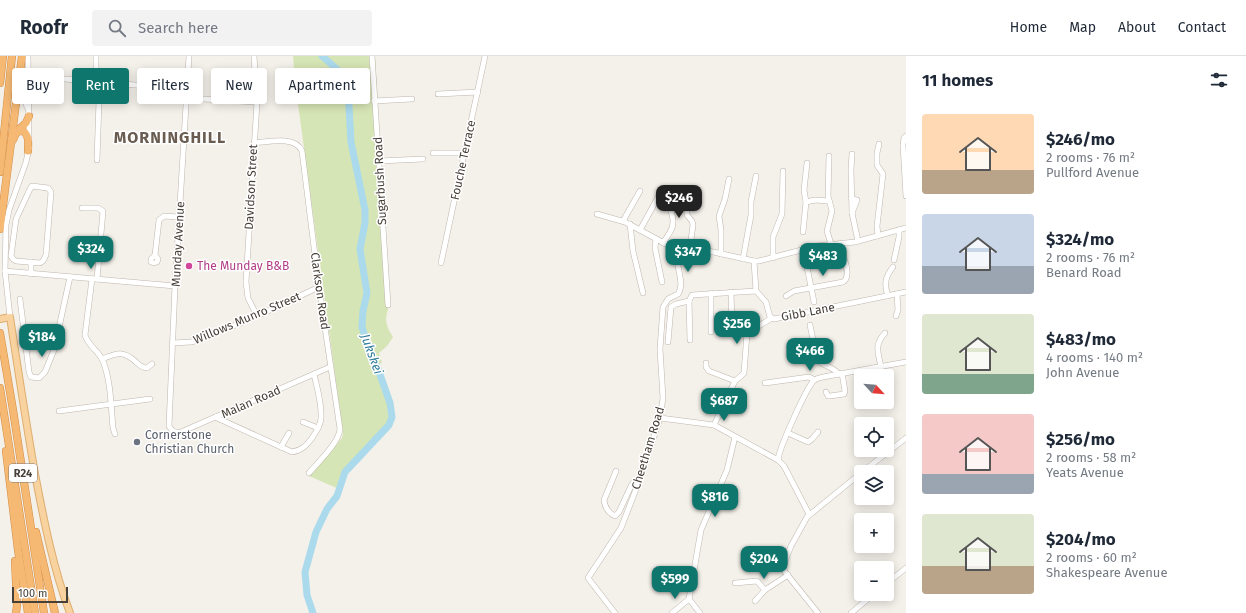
<!DOCTYPE html>
<html lang="en">
<head>
<meta charset="utf-8">
<style>
	body { margin:0; font-family:"Fira Sans",sans-serif; background:#f2f2f3; color:#1f2937; height:100vh; display:flex; flex-direction:column; font-size:15px; white-space:nowrap }
	* { box-sizing:border-box; margin:0 }
	p { font-size:13px; color:#747a83 }
	.icon { flex:none; width:22px; height:22px; fill:none; stroke:currentColor; stroke-width:2; stroke-linecap:round; stroke-linejoin:round }
	.map { position:relative; flex:1; overflow:hidden }
	.side { display:flex; flex-direction:column; background:#fff; width:340px }
	.side>* { flex:none }
	.banner { position:absolute; left:12px; top:12px; width:380px; height:36px; display:flex; gap:8px }
	.needle { width:26px; rotate:116deg }
	.controls { position:absolute; left:854px; top:313px; display:grid; gap:8px }
	.controls a { display:grid; place-items:center; width:40px; height:40px; border-radius:4px; background:#fff; box-shadow:0 2px 10px #0003; font-size:20px }
	.scale { position:absolute; left:12px; bottom:10px; width:56px; box-sizing:border-box; padding-left:4px; border:2px solid #474038; border-top:0; font-size:11px; line-height:14px; white-space:nowrap; color:#474038; -webkit-text-stroke:3px #fff; paint-order:stroke }
	.price { position:absolute; translate:-50% -34px; padding:0 9px; border-radius:8px; background:#0f766e; color:#fff; font-size:13px; line-height:26px; filter:drop-shadow(0 1px 2px #0008) }
	.price::after { content:''; position:absolute; left:50%; top:24px; width:12px; height:9px; margin-left:-6px; background:inherit; clip-path:polygon(0 0,100% 0,50% 100%) }
	.price.active { background:#222; color:#fff }
	ul { padding:0; list-style:none }
	li { display:flex; align-items:center; gap:12px; height:100px; padding:0 16px }
	li span { display:grid; place-items:center; flex:none; width:112px; height:80px; border-radius:4px; color:#555 }
	li>.icon { margin-inline-start:auto }
	span .icon { width:48px; height:48px; fill:#fffc; stroke-width:1 }
	li b { font-size:17px }
	h2 { display:flex; justify-content:space-between; align-items:center; height:48px; padding:0 16px; font-size:17px }
	.tag { padding:0 14px; border-radius:4px; background:#fff; box-shadow:0 2px 10px #0003; font-size:14px; line-height:36px }
	.tag.active { background:#0f766e; color:#fff }
	header { display:flex; align-items:center; gap:24px; box-sizing:border-box; height:56px; padding:0 20px; background:#fff; border-bottom:1px solid #e0e1e3 }
	header strong { font-size:19px }
	nav { display:flex; gap:22px; margin-inline-start:auto; font-size:14px }
	.search { width:280px; height:36px; background:#f2f2f3; display:flex; align-items:center; gap:10px; box-sizing:border-box; padding:0 14px; border-radius:4px; color:#747a83; font-size:15px }
	main { display:flex; flex:1; min-height:0 }
	.map>svg:first-child { display:block }
	.green { fill:#d6e5b5 }
	.lines { fill:none; stroke-linecap:round; stroke-linejoin:round }
	.river { stroke:#aadaec; stroke-width:7 }
	.minor-casing { stroke:#bfb6ad; stroke-width:6 }
	.major-casing { stroke:#ddad6f; stroke-width:8 }
	.highway-casing { stroke:#d48c44; stroke-width:8 }
	.minor { stroke:#fff; stroke-width:5 }
	.major { stroke:#f8d39f; stroke-width:6 }
	.highway { stroke:#f5b974; stroke-width:7 }
	.hotel-dot { fill:#d1479c; stroke:#fff; stroke-width:1.5 }
	.worship-dot { fill:#6b7280; stroke:#fff; stroke-width:1.5 }
	.labels { text-anchor:middle; dominant-baseline:central; stroke-width:3; stroke-linejoin:round; paint-order:stroke }
	.shield { fill:#fff; stroke:#7e7974; stroke-width:1 }
	.shield-label { font-size:11px; font-weight:bold; fill:#474038 }
	.street-label { font-size:12px; fill:#474038; stroke:#fff }
	.hotel-label { font-size:12px; fill:#b23c85; stroke:#fff; text-anchor:start }
	.worship-label { font-size:12px; fill:#5b616d; stroke:#fff; text-anchor:start }
	.water-label { font-size:13px; font-style:italic; fill:#337f9d; stroke:#fff }
	.district-label { font-size:16px; font-weight:bold; letter-spacing:1px; fill:#6a5c50; stroke:#fff }
</style>
</head>
<body>
<header>
<strong>Roofr</strong>
<div class="search"><svg class="icon" aria-label="search" viewBox="0 0 24 24"><circle cx="10" cy="10" r="6"/><path d="M15 15l6 6"/></svg>Search here</div>
<nav><a>Home</a><a>Map</a><a>About</a><a>Contact</a></nav>
</header>
<main>
<div class="map">
<svg width="906" height="557" viewBox="0 0 906 557">
	<rect width="100%" height="100%" fill="#f4f0ea"/>
	<path class="green" d="M 293,0 L 375,0 L 389,251 C 384,263 386,270 393,281 L 387,290 L 379,297 L 382,306 L 377,311 C 384,329 395,349 389,369 L 345,416 L 339,433 L 309,420 L 342,382 L 343,377 L 295,26 Z"/>
	<g class="lines">
		<polyline class="river" points="313,557 307,539 305,516 316,476 327,453 337,440 345,416 389,369 392,361 390,347 377,310 372,303 362,271 363,255 367,237 360,193 365,167 365,154 351,86 348,33 344,22 340,16 322,0"/>
		<defs>
			<g id="minor">
				<polyline points="28,0 29,84"/>
				<polyline points="96,0 96,9 99,44 97,104"/>
				<path d="M 189,0 L 175,230 L 169,370 C 172,375 174,377 181,376 L 330,311"/>
				<polyline points="254,0 257,46 246,226 248,242 257,260"/>
				<polyline points="372,0 388,249"/>
				<polyline points="53,22 88,25 97,25"/>
				<polyline points="114,27 187,34"/>
				<polyline points="438,38 478,36"/>
				<polyline points="186,42 257,46"/>
				<polyline points="374,45 412,43"/>
				<polyline points="27,51 23,36 24,34 29,32"/>
				<polyline points="906,80 904,82 903,89 906,140"/>
				<path d="M 254,87 C 268,86 295,79 302,95 L 319,231 L 340,373 C 339,387 318,406 309,417"/>
				<polyline points="433,97 465,97"/>
				<polyline points="852,98 851,113 852,157"/>
				<polyline points="829,100 828,140 832,155 827,175 831,188"/>
				<polyline points="379,105 423,103"/>
				<polygon points="32,130 48,132 51,136 46,199 43,205 40,207 16,205 13,203 11,200 16,163 30,133"/>
				<polyline points="685,132 687,159 692,165 693,169 690,191"/>
				<polyline points="851,142 857,144 852,157 858,185"/>
				<polyline points="806,146 815,144 829,145"/>
				<polyline points="82,152 98,152 103,155 97,223"/>
				<polyline points="597,158 625,166 677,194"/>
				<polyline points="623,165 640,135"/>
				<polyline points="630,168 633,195 643,237"/>
				<polyline points="640,174 662,134"/>
				<polyline points="803,176 806,146 804,134 807,107"/>
				<polyline points="878,180 877,170 883,118 877,109 877,97 879,88"/>
				<polyline points="656,183 655,192 662,226"/>
				<path d="M 663,187 C 671,175 676,170 671,155"/>
				<polyline points="677,194 686,192 695,192 754,205 759,205 817,190 855,186 906,172"/>
				<polyline points="721,198 721,174 719,160 725,143 729,123"/>
				<polyline points="155,199 151,203 151,206 154,207 157,206 158,203 155,199 159,164 164,160 179,161"/>
				<polyline points="773,202 773,181 782,158 783,115"/>
				<polyline points="743,203 751,159 751,146 756,120"/>
				<polyline points="894,204 899,181 899,174"/>
				<polyline points="754,205 756,235 766,246 770,261 774,263 906,236"/>
				<polyline points="441,207 485,0"/>
				<polyline points="807,211 814,246"/>
				<polyline points="5,215 175,230"/>
				<polyline points="31,218 31,206"/>
				<path d="M 92,223 L 85,279 C 88,290 99,295 103,305 C 111,325 111,351 113,372 L 115,378"/>
				<polyline points="731,236 732,269"/>
				<polyline points="711,237 711,276"/>
				<path d="M 786,240 L 794,235 L 843,226 C 853,220 842,197 839,188"/>
				<path d="M 888,240 C 884,228 885,221 893,211"/>
				<polyline points="20,243 29,316 31,321 39,322 45,316 54,294 70,221"/>
				<polyline points="896,260 898,254 897,238"/>
				<polyline points="10,261 5,215 6,169 9,154 26,106 29,92"/>
				<path d="M 810,269 L 817,303 C 823,310 833,311 839,318"/>
				<polyline points="690,284 689,245 692,239 756,235"/>
				<polyline points="668,286 671,251 676,248 689,245"/>
				<polyline points="173,287 191,286 202,283 257,260 319,231"/>
				<path d="M 102,303 C 117,297 123,294 136,306 C 139,309 142,312 147,312 L 152,308"/>
				<polyline points="706,307 706,311 709,315 735,325 741,320 744,317 747,277 772,262"/>
				<path d="M 881,311 C 878,296 874,289 885,277"/>
				<polyline points="874,312 875,320"/>
				<polyline points="765,327 809,321 815,324"/>
				<polyline points="826,336 828,340 830,340 844,338 845,335 842,317"/>
				<polyline points="59,355 150,343"/>
				<path d="M 215,361 L 292,396 C 302,394 306,390 312,382 C 316,376 321,369 321,362 C 322,347 317,332 314,318"/>
				<polyline points="660,362 714,369 778,404 784,410 809,458"/>
				<polyline points="303,366 318,372"/>
				<polyline points="714,369 735,325"/>
				<polyline points="788,377 808,386 812,383 818,376"/>
				<polyline points="281,391 289,377"/>
				<path d="M 778,404 C 779,392 806,333 814,324 C 817,322 819,322 823,321 L 906,306"/>
				<path d="M 616,415 L 604,444 C 605,451 608,457 615,460 L 619,456 L 631,430 L 633,427 L 640,423"/>
				<polyline points="862,416 906,382"/>
				<polyline points="735,527 757,525 765,534"/>
				<polyline points="887,527 906,512"/>
				<polyline points="689,543 701,474 727,414 735,381"/>
				<polyline points="689,543 700,557"/>
				<polyline points="755,545 765,534 788,519"/>
				<path d="M 615,557 L 588,522 L 621,472 L 640,423 L 660,362 L 663,342 L 660,293 L 663,251 L 668,243 L 678,238 C 686,227 674,207 677,194"/>
				<polyline points="672,557 689,543"/>
				<polyline points="818,557 785,516 783,510 791,490 807,461 861,417"/>
				<polyline points="851,557 874,538"/>
			</g>
			<path id="major" d="M 0,263 L 10,261 C 18,314 26,366 35,418 C 44,465 53,512 70,557"/>
			<g id="highway">
				<polyline points="0,27 3,0"/>
				<polyline points="17,75 26,67 29,60"/>
				<path d="M 13,84 L 16,77 L 22,74 C 30,79 28,88 28,95"/>
				<polyline points="0,116 12,0"/>
				<polyline points="0,173 22,0"/>
				<polyline points="0,277 13,354 44,557"/>
				<polyline points="0,332 35,557"/>
				<polyline points="6,395 18,494 28,557"/>
				<polyline points="36,476 55,557"/>
				<polyline points="15,505 17,549 16,557"/>
			</g>
		</defs>
		<use href="#minor" class="minor-casing"/>
		<use href="#major" class="major-casing"/>
		<use href="#highway" class="highway-casing"/>
		<use href="#minor" class="minor"/>
		<use href="#major" class="major"/>
		<use href="#highway" class="highway"/>
	</g>
	<circle class="hotel-dot" cx="189" cy="210" r="4"/>
	<circle class="worship-dot" cx="137" cy="386" r="4"/>
	<g class="labels">
		<rect class="shield" x="9" y="408" width="28" height="18" rx="3"/>
		<g class="shield-label">
			<text x="23" y="417">R24</text>
		</g>
		<g class="street-label">
			<text transform="translate(463 104) rotate(-78)">Fouche Terrace</text>
			<text transform="translate(380 125) rotate(-93)">Sugarbush Road</text>
			<text transform="translate(251 131) rotate(-87)">Davidson Street</text>
			<text transform="translate(178 188) rotate(-87)">Munday Avenue</text>
			<text transform="translate(320 235) rotate(82)">Clarkson Road</text>
			<text transform="translate(808 256) rotate(-11)">Gibb Lane</text>
			<text transform="translate(247 262) rotate(-23)">Willows Munro Street</text>
			<text transform="translate(251 346) rotate(-24)">Malan Road</text>
			<text transform="translate(648 392) rotate(-73)">Cheetham Road</text>
		</g>
		<g class="hotel-label">
			<text x="197" y="210">The Munday B&amp;B</text>
		</g>
		<g class="worship-label">
			<text x="145" y="379">Cornerstone<tspan x="145" dy="14">Christian Church</tspan></text>
		</g>
		<g class="water-label">
			<text transform="translate(372 298) rotate(70)">Jukskei</text>
		</g>
		<g class="district-label">
			<text x="170" y="81">MORNINGHILL</text>
		</g>
	</g>
</svg>
<div class="controls">
<a><svg class="needle" viewBox="-14 -14 28 28"><path d="M0-13l5 13h-10z" fill="#e53935"/><path d="M0 13l5-13h-10z" fill="#747a83"/></svg></a>
<a><svg class="icon" aria-label="locate" viewBox="0 0 24 24"><circle cx="12" cy="12" r="6"/><path d="M12 2v4M12 18v4M2 12h4M18 12h4"/></svg></a>
<a><svg class="icon" aria-label="layers" viewBox="0 0 24 24"><path d="M12 4l9 5-9 5-9-5zM3 14l9 5 9-5"/></svg></a>
<a>+</a>
<a>−</a>
</div>
<div class="scale">100 m</div>
<b class="price active" style="left:679px;top:163px">$246</b>
<b class="price" style="left:91px;top:214px">$324</b>
<b class="price" style="left:688px;top:217px">$347</b>
<b class="price" style="left:823px;top:221px">$483</b>
<b class="price" style="left:737px;top:289px">$256</b>
<b class="price" style="left:42px;top:302px">$184</b>
<b class="price" style="left:810px;top:316px">$466</b>
<b class="price" style="left:724px;top:366px">$687</b>
<b class="price" style="left:715px;top:462px">$816</b>
<b class="price" style="left:764px;top:524px">$204</b>
<b class="price" style="left:675px;top:544px">$599</b>
<div class="banner">
<a class="tag">Buy</a>
<a class="tag active">Rent</a>
<a class="tag">Filters</a>
<a class="tag">New</a>
<a class="tag">Apartment</a>
</div>
</div>
<section class="side">
<h2>11 homes<svg class="icon" aria-label="filters" viewBox="0 0 24 24"><path d="M4 7h16M4 17h16"/><circle cx="9" cy="7" r="2"/><circle cx="15" cy="17" r="2"/></svg></h2>
<ul>
<li><span style="background:linear-gradient(#ffd9b3 70%,#b9a48a 0)"><svg class="icon" aria-label="home" viewBox="0 0 24 24"><path d="M3 11l9-7 9 7M6 9v11h12V9"/></svg></span><div><b>$246/mo</b><p>2 rooms · 76 m²</p><p>Pullford Avenue</p></div></li>
<li><span style="background:linear-gradient(#c9d6e8 65%,#9aa5b1 0)"><svg class="icon" aria-label="home" viewBox="0 0 24 24"><path d="M3 11l9-7 9 7M6 9v11h12V9"/></svg></span><div><b>$324/mo</b><p>2 rooms · 76 m²</p><p>Benard Road</p></div></li>
<li><span style="background:linear-gradient(#dfe7d0 75%,#7fa58c 0)"><svg class="icon" aria-label="home" viewBox="0 0 24 24"><path d="M3 11l9-7 9 7M6 9v11h12V9"/></svg></span><div><b>$483/mo</b><p>4 rooms · 140 m²</p><p>John Avenue</p></div></li>
<li><span style="background:linear-gradient(#f6c9c9 75%,#9aa5b1 0)"><svg class="icon" aria-label="home" viewBox="0 0 24 24"><path d="M3 11l9-7 9 7M6 9v11h12V9"/></svg></span><div><b>$256/mo</b><p>2 rooms · 58 m²</p><p>Yeats Avenue</p></div></li>
<li><span style="background:linear-gradient(#dfe7d0 65%,#b9a48a 0)"><svg class="icon" aria-label="home" viewBox="0 0 24 24"><path d="M3 11l9-7 9 7M6 9v11h12V9"/></svg></span><div><b>$204/mo</b><p>2 rooms · 60 m²</p><p>Shakespeare Avenue</p></div></li>
</ul>
</section>
</main>
</body>
</html>
